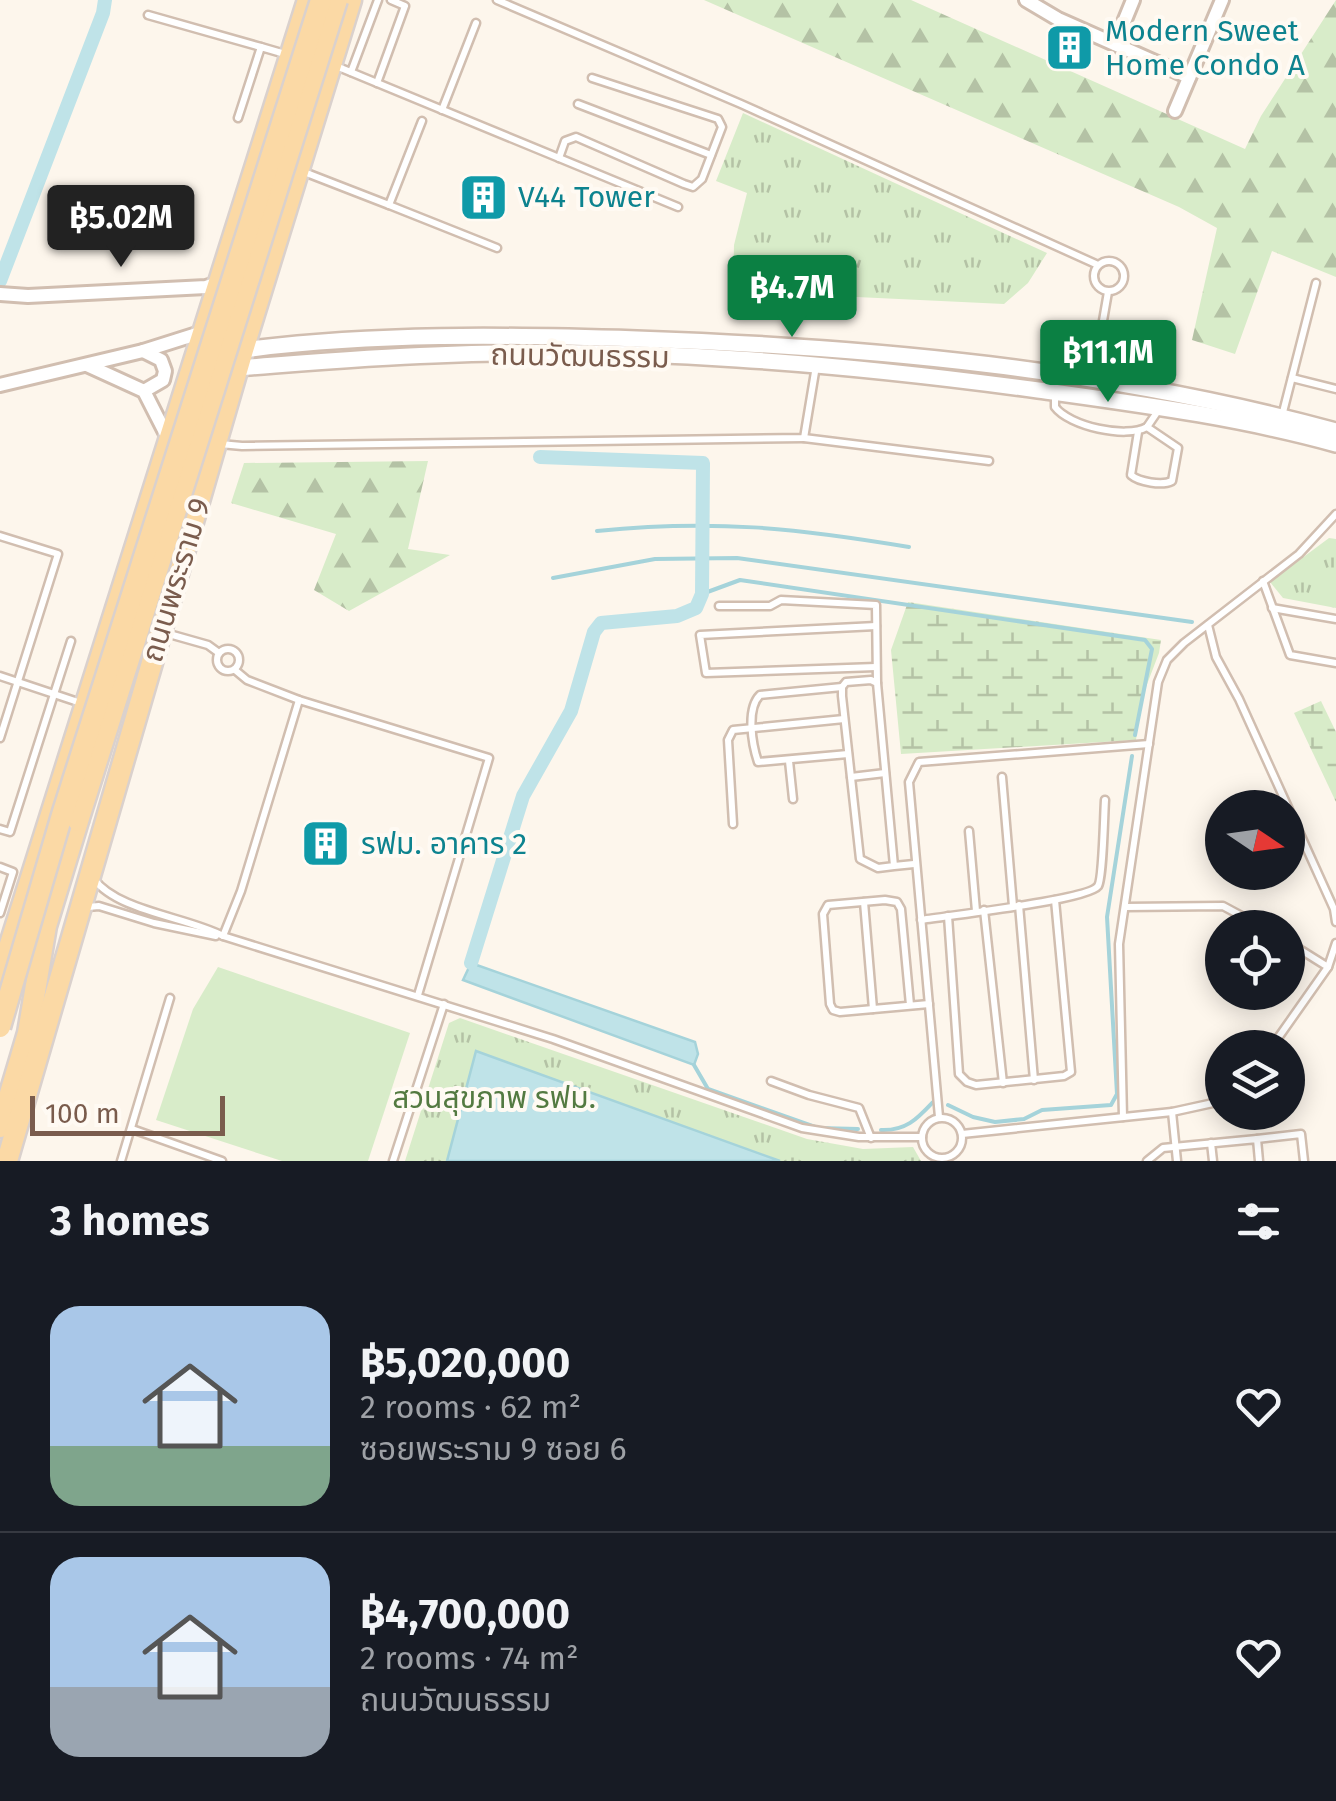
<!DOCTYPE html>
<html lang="en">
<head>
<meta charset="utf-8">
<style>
	body { margin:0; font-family:"Fira Sans","Noto Sans Thai",sans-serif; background:#20242c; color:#f1f3f6; height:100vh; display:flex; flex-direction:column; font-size:38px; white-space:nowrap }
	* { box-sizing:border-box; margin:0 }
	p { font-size:32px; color:#9ea1a6 }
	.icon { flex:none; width:55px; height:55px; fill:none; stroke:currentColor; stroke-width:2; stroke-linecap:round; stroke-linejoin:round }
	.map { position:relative; height:1161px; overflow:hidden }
	.panel { display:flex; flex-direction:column; background:#171b24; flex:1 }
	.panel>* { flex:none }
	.needle { width:65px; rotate:103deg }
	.buttons { position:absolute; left:1205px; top:790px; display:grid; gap:20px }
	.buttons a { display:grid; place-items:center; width:100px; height:100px; border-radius:50%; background:#171b24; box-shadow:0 5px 25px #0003; font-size:50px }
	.scale { position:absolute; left:30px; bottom:25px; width:195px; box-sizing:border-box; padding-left:10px; border:5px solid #7a5c4d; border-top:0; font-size:28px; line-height:35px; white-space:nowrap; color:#7a5c4d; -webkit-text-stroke:8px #fffaf3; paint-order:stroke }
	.price { position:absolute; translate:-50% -85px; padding:0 22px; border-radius:10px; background:#0b8043; color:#fff; font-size:32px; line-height:65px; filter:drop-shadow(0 2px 5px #0008) }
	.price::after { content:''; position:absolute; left:50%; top:60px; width:30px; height:22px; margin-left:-15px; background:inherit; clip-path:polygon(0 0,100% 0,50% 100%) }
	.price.active { background:#222; color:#fff }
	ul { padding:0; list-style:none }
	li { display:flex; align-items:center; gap:30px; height:250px; padding:0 50px }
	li+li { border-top:2px solid #363941 }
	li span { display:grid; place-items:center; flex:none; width:280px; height:200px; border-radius:30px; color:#555 }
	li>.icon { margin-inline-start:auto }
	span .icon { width:120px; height:120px; fill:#fffc; stroke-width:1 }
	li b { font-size:42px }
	h2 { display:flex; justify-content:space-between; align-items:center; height:120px; padding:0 50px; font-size:42px }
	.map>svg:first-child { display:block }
	.grass { fill:url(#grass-tufts) }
	.forest { fill:url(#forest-firs) }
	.wetland { fill:url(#wetland-marsh) }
	.pitch { fill:#d8ecc9 }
	.water { fill:#bfe3e8; stroke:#a5d3da; stroke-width:2.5 }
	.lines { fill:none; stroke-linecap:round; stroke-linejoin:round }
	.stream { stroke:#a5d3da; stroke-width:4 }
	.canal { stroke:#bfe3e8; stroke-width:14 }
	.service-casing { stroke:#d1beb0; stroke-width:11 }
	.minor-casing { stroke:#d1beb0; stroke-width:18 }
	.tertiary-casing { stroke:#d1beb0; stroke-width:20 }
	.primary-casing { stroke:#dad1cd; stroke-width:25 }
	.service { stroke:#fff; stroke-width:6 }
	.minor { stroke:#fff; stroke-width:12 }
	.tertiary { stroke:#fff; stroke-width:15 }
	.primary { stroke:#fbd9a5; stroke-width:20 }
	.primary-bridge-casing { stroke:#dad1cd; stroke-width:25; stroke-linecap:butt }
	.primary-bridge { stroke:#fbd9a5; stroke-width:20 }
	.labels { text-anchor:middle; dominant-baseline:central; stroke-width:8; stroke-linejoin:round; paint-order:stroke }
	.culture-label { font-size:30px; fill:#0d838f; stroke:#fffaf3; text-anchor:start }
	.street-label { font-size:30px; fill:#7a5c4d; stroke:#fffaf3 }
	.park-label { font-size:30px; fill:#537a41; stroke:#fffaf3 }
</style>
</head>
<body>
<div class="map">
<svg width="1336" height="1161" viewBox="0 0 1336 1161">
	<defs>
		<pattern id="grass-tufts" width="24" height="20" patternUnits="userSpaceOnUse" patternTransform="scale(2.5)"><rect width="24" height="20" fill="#d8ecc9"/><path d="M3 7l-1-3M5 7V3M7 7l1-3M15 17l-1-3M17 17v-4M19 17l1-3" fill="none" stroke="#b4c2a5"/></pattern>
		<pattern id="forest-firs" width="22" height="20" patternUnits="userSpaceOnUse" patternTransform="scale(2.5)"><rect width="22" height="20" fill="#d8ecc9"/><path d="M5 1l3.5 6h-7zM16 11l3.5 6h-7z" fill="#b4c2a5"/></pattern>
		<pattern id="wetland-marsh" width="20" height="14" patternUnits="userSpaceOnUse" patternTransform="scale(2.5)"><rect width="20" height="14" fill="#d8ecc9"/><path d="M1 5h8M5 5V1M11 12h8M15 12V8" fill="none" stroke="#b4c2a5"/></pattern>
	</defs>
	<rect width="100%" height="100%" fill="#fdf6ec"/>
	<g class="grass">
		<polygon points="743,113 1047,253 1028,283 1004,304 733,291 734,245 747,193 716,181"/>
		<polygon points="1329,538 1336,539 1336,608 1283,598 1270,582"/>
		<polygon points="460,1018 807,1139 863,1149 913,1147 921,1161 405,1161 449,1023"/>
	</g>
	<g class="forest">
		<polygon points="704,0 911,0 1245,149 1261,116 1336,0 1336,277 1272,251 1235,354 1192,340 1217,228 1179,207"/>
		<polygon points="428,461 408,549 450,555 349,611 314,590 336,534 231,503 244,463"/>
	</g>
	<g class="wetland">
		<polygon points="908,602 1161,640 1159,653 1141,700 1136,740 901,754 891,650"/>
		<polygon points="1321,701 1336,732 1336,802 1294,713"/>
	</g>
	<polygon class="pitch" points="218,967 410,1033 368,1161 282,1161 156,1120 193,1009"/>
	<g class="water">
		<polygon points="471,963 695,1042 698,1054 694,1065 463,980"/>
		<polygon points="476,1051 780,1161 447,1161"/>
	</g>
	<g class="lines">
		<g class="stream">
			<path d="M 597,531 C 712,519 796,528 909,547"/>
			<polyline points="553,578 655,559 737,558 1192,622"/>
			<polyline points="702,594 740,580 1145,640 1152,649 1135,735"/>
			<polyline points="694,1065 708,1089 818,1128 858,1129"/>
			<polyline points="948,1105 973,1117 995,1122 1024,1119 1042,1110 1111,1105 1117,1094 1107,917 1132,756"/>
			<path d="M 881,1130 C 906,1131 917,1119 933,1102"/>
		</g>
		<g class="canal">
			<polyline points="0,281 103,13 105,0"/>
			<polyline points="471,963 523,796 571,711 594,632 601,623 677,616 696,608 702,594 703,463 540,457"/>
		</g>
		<defs>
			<g id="service">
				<polyline points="497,0 741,104 1098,265"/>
				<polyline points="148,15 261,47"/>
				<polyline points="336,66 678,207"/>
				<polyline points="351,72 378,0"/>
				<polyline points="377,83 405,6 391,0"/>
				<polyline points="578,104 711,155"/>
				<polyline points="442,110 476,23"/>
				<polyline points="238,118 261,47 285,54"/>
				<polyline points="559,158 565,141 576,137 684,184 693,187 702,179 722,127 718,119 592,78"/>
				<polyline points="304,172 389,205 422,121"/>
				<polyline points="389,205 497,248"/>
				<circle cx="1109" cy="276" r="15"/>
				<polyline points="1093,378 1108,292"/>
				<polyline points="1292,378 1336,389"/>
				<path d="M 1055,394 L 1055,407 C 1069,426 1126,439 1147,427 L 1160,408"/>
				<polyline points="1282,416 1316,283"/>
				<path d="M 1138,432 L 1131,475 C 1139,482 1162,486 1172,481 L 1178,448 L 1147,427"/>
				<polyline points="804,438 989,461"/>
				<polyline points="220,444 242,446 804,438 816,366"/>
				<polyline points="0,536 58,554 0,738"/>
				<polyline points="1263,581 1290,655 1336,663"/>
				<polyline points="719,606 770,606 781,600 876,605 877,683"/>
				<polyline points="1272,608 1336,619"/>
				<polyline points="1208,625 1216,657 1239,699 1334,909 1336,922"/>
				<polyline points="876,626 700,635 706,673 876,667"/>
				<polyline points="162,632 208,645 219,653"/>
				<circle cx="228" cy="660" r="11"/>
				<polyline points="235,670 247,680 299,700"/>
				<polyline points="0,676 84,704"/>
				<path d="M 842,687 L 760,695 C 746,709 752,744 758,762 L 848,754"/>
				<polyline points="789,761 793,799"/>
				<polyline points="851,777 885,773"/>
				<polyline points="1002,777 1013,906"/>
				<polyline points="733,824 728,740 733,730 844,719"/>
				<polyline points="0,829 10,832 71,641"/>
				<polyline points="969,831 976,911"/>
				<polyline points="894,866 878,868 860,859 842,696 842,687 846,682 871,680 877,683 894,866 914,864"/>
				<polyline points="0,867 13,872 0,913"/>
				<path d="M 94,879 C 117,911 187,917 223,936 L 553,1039 L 802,1128 L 859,1137 L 922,1137"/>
				<polyline points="864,902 873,1009"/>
				<polyline points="1019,905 1034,1080"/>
				<polyline points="88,907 99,906 154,923 216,936"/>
				<polyline points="1125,907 1223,906 1264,928"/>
				<polyline points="984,910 1003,1083"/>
				<polyline points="948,916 959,1074 967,1082 976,1085 1064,1076 1071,1072 1055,900"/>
				<path d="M 921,920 C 946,916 1088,900 1098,886 C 1103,879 1104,814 1105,800"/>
				<polyline points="223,936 241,891 299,700 489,758 418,995"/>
				<polyline points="1288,942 1328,967"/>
				<polyline points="910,1005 901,909 897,902 885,900 828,905 823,914 830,1004 833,1010 840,1012 929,1004"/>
				<polyline points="1271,1048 1328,967 1336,943"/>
				<polyline points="771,1081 809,1095 859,1108 871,1138"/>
				<polyline points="1172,1112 1177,1161"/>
				<polyline points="939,1117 909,782 919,762 1149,744"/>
				<polyline points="1123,1117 1119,944 1158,682 1167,660 1184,643 1299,554 1336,514"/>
				<circle cx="942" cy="1138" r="20"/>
				<polyline points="132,1129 222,1161"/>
				<polyline points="962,1134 1172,1112 1213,1103 1222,1098"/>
				<polyline points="1257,1139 1301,1134 1304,1161"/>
				<polyline points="1211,1143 1213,1161"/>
				<polyline points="121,1161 170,998"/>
				<polyline points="393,1161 444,1004"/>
				<polyline points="1147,1161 1163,1148 1257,1139 1259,1161"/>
			</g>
			<g id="minor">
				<polyline points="1026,0 1058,19 1189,77"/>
				<polyline points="1115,44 1133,0"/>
				<polyline points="1175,111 1222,0"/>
				<polyline points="0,294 28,296 206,287 218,283"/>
				<polyline points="143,351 161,360 165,371 163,380 144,391"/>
				<polyline points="87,365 144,391 169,440"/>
				<polyline points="0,385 143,351 203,332"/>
			</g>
			<g id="tertiary">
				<path d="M 243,350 C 372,333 507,335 637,339 C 872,347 1109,369 1336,431"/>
				<path d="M 238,368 C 303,363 369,357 434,355 C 636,346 839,363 1038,390 C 1138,404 1239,417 1336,444"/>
			</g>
			<g id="primary">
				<polyline points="0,976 308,0"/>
				<polyline points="0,1127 28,1033 46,926 78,821"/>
				<polyline points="7,1161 243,350 351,0"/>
			</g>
		</defs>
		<use href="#service" class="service-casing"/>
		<use href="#minor" class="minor-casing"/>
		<use href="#tertiary" class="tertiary-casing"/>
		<use href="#primary" class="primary-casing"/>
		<use href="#service" class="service"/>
		<use href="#minor" class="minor"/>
		<use href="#tertiary" class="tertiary"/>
		<use href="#primary" class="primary"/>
		<defs>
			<g id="primary-bridge">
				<polyline points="78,821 337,0"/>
				<polyline points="0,1027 62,815 321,0"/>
			</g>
		</defs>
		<use href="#primary-bridge" class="primary-bridge-casing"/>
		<use href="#primary-bridge" class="primary-bridge"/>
	</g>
	<defs>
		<symbol id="building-square" viewBox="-11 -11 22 22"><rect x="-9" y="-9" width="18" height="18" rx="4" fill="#0f9aa8" stroke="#fffaf3"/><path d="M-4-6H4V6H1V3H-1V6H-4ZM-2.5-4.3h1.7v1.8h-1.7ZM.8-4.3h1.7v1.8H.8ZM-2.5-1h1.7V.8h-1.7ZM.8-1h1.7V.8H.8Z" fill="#fff"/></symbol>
	</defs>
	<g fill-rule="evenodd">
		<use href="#building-square" x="1042" y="20" width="55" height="55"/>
		<use href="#building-square" x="456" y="170" width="55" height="55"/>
		<use href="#building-square" x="298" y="816" width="55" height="55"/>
	</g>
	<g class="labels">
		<g class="culture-label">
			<text x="1105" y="31">Modern Sweet<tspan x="1105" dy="34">Home Condo A</tspan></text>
			<text x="518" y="197">V44 Tower</text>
			<text x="361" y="844">รฟม. อาคาร 2</text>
		</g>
		<g class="street-label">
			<text transform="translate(580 356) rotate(1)">ถนนวัฒนธรรม</text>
			<text transform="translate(176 580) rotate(-73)">ถนนพระราม 9</text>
		</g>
		<g class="park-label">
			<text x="494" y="1098">สวนสุขภาพ รฟม.</text>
		</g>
	</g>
</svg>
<div class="buttons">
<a><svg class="needle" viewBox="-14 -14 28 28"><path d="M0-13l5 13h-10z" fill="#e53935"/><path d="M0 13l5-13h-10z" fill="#9ea1a6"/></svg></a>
<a><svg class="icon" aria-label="locate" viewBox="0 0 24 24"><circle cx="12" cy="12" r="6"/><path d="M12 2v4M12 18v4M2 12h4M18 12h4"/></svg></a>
<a><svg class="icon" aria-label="layers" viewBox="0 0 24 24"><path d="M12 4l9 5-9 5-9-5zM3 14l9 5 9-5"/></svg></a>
</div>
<div class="scale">100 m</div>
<b class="price active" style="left:121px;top:270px">฿5.02M</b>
<b class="price" style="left:792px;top:340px">฿4.7M</b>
<b class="price" style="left:1108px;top:405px">฿11.1M</b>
</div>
<section class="panel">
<h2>3 homes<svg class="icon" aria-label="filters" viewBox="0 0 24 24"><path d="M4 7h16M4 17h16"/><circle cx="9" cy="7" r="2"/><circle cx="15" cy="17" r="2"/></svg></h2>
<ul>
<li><span style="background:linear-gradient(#a9c7e8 70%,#7fa58c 0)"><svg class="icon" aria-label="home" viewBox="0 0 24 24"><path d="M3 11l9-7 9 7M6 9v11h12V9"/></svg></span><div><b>฿5,020,000</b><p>2 rooms · 62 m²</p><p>ซอยพระราม 9 ซอย 6</p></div><svg class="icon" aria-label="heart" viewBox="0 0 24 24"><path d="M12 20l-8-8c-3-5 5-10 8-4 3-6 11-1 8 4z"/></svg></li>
<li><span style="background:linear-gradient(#a9c7e8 65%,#9aa5b1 0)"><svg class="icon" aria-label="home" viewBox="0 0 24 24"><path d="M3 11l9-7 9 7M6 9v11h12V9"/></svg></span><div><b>฿4,700,000</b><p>2 rooms · 74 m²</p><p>ถนนวัฒนธรรม</p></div><svg class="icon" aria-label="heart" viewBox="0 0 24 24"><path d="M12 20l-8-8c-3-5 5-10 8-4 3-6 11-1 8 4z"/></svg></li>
</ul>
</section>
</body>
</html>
